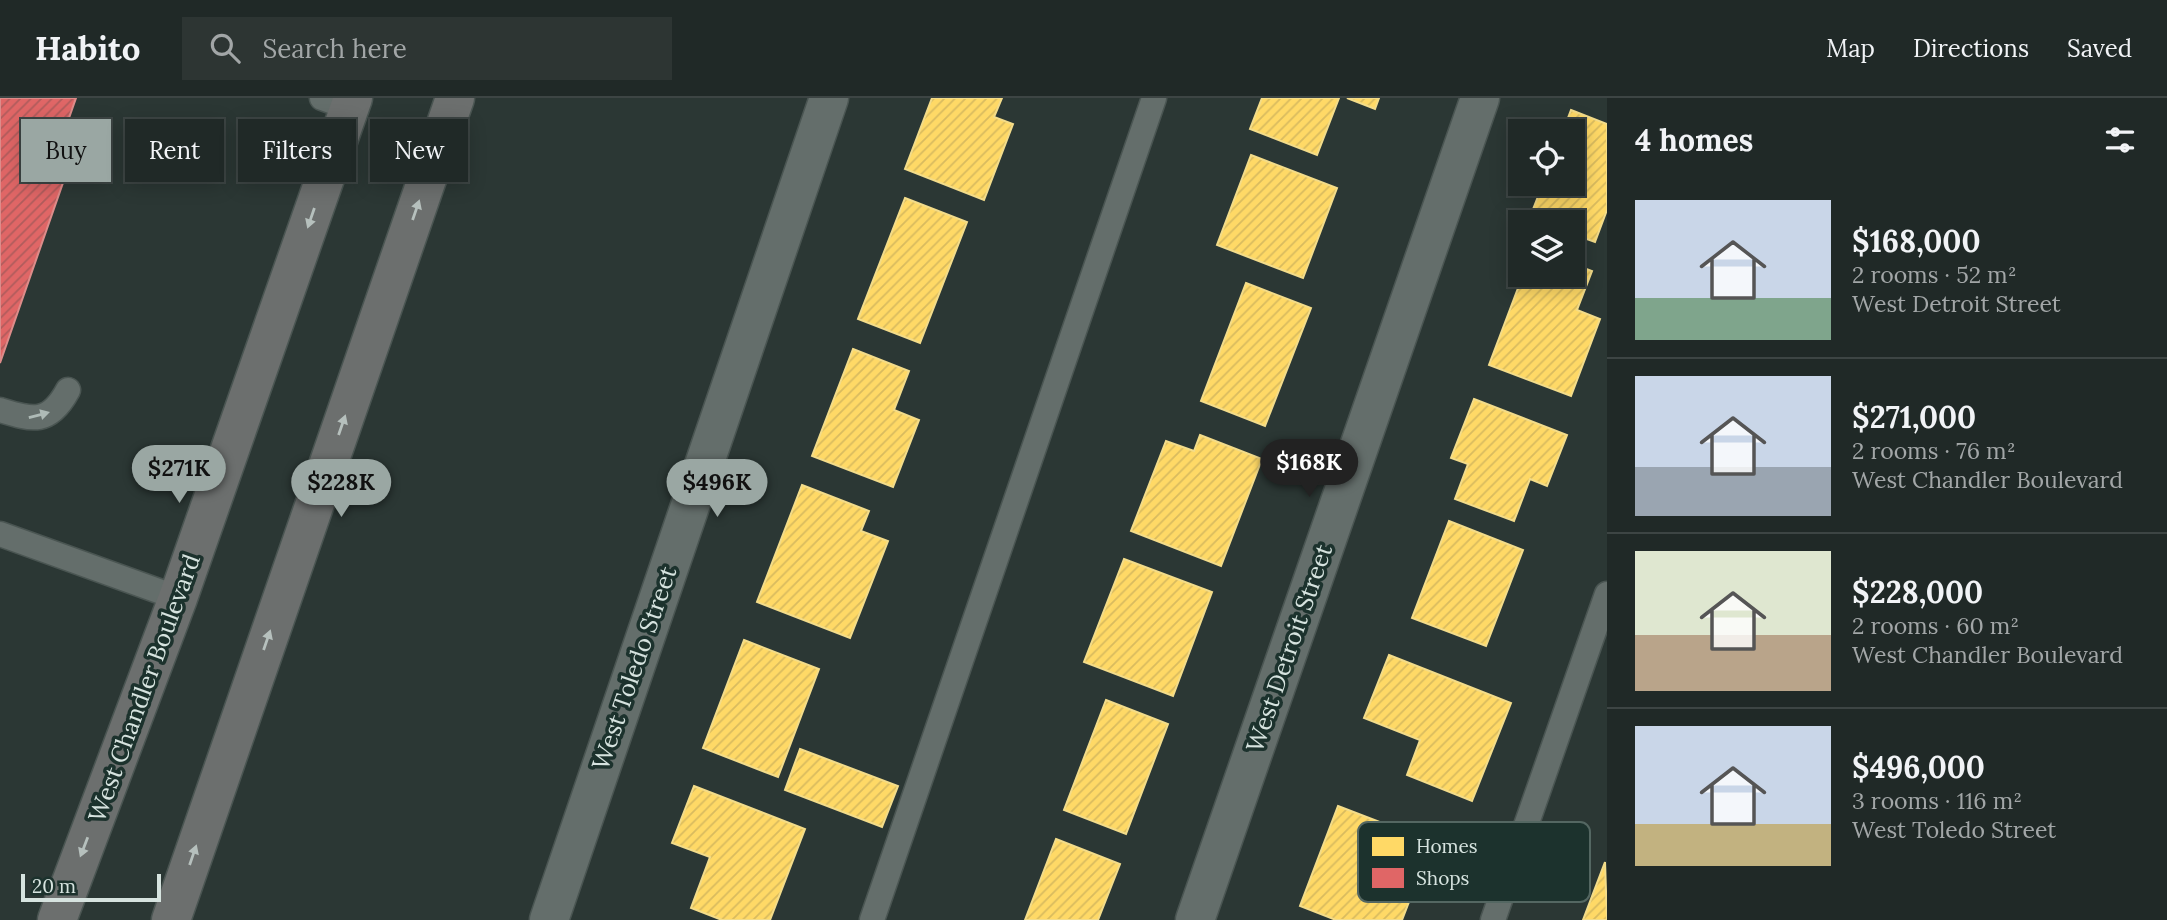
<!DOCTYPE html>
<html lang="en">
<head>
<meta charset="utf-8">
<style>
	body { margin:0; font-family:Lora,serif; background:#2d3533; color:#f1f3f6; height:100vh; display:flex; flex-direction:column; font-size:26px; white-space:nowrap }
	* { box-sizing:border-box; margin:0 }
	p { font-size:23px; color:#a2a6a7 }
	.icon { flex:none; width:38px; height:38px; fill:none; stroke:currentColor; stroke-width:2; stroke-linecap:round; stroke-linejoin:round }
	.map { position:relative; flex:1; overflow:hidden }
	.panel { display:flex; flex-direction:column; background:#202927; width:560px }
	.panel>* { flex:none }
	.top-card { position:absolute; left:21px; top:21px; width:665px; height:63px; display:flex; gap:14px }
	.buttons { position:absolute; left:1508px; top:21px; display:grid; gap:14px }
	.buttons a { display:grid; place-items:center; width:77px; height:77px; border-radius:0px; background:#202927; box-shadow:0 4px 18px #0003,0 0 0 2px #3d4544; font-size:35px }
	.scale { position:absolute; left:21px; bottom:18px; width:140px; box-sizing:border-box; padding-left:7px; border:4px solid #d6e3df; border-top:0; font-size:19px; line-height:24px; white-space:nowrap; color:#d6e3df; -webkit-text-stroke:5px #1c322d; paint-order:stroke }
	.price { position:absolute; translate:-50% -60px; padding:0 16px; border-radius:24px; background:#9aa7a3; color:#111; font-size:23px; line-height:46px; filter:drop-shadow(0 2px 4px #0008) }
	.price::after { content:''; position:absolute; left:50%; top:42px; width:21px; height:16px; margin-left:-10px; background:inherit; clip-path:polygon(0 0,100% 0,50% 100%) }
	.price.active { background:#222; color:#fff }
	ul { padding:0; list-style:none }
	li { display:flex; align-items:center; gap:21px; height:175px; padding:0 28px }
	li+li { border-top:2px solid #3d4544 }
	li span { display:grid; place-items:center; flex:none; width:196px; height:140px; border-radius:0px; color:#555 }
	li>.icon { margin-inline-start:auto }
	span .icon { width:84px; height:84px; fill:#fffc; stroke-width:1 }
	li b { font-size:30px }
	h2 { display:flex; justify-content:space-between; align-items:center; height:84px; padding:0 28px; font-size:30px }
	.chip { padding:0 24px; border-radius:0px; background:#202927; box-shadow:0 4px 18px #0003,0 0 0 2px #3d4544; font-size:24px; line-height:63px }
	.chip.active { background:#9aa7a3; color:#111 }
	header { display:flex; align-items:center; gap:42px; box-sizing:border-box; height:98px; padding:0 35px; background:#202927; border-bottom:2px solid #3d4544 }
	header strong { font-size:33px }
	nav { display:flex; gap:38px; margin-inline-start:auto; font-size:24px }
	.search { width:490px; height:63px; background:#2d3533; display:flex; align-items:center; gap:18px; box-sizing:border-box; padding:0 24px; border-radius:0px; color:#a2a6a7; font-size:26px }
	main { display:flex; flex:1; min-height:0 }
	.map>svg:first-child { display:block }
	.homes { fill:url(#homes-hatch); stroke:#f3dc8a; stroke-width:2 }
	.shops { fill:url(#shops-hatch); stroke:#dd8c8a; stroke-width:2 }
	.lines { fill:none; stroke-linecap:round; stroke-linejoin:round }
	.lane-casing { stroke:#4a5552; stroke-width:27 }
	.street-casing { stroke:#4a5552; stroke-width:41 }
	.secondary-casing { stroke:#4a5552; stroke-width:41 }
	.lane { stroke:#646e6b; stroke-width:24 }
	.street { stroke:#646e6b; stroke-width:38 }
	.secondary { stroke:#6c6f6e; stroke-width:38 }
	.oneway { fill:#b6c0bd }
	.oneway2 { fill:#aebab6 }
	.labels { text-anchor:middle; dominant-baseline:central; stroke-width:7; stroke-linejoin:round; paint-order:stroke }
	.street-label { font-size:24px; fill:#d6e3df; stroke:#1c322d }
	.key { fill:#1c322d; stroke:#546762; stroke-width:2 }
	.key-label { font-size:19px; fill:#d6e3df }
</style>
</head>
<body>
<header>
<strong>Habito</strong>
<div class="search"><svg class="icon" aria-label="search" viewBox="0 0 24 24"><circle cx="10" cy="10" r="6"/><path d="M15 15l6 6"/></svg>Search here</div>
<nav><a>Map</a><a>Directions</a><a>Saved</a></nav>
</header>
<main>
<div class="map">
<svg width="1607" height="822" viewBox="0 0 1607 822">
	<defs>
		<pattern id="homes-hatch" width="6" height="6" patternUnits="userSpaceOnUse" patternTransform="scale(1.75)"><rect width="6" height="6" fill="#ffd966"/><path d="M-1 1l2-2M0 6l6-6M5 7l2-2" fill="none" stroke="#d9bb5f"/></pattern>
		<pattern id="shops-hatch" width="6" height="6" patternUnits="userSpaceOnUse" patternTransform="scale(1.75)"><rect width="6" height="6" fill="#e06666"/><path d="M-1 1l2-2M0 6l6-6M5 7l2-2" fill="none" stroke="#b05c5c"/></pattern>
	</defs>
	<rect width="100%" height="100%" fill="#2b3734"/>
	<g class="homes">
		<polygon points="932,0 1002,0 994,19 1013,26 984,102 905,71"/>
		<polygon points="1262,0 1339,0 1317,57 1250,31"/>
		<polygon points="1347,0 1379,0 1375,11"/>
		<polygon points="1571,12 1607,26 1607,112 1595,144 1573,136 1573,124 1543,124 1530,119 1543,86 1573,86 1573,33 1563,33"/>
		<polygon points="1251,57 1337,90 1303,180 1217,147"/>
		<polygon points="905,100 967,124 920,245 858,221"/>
		<polygon points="1573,166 1592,173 1577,212 1600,221 1571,298 1489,267 1523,177 1573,177"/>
		<polygon points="1246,185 1311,210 1265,328 1201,303"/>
		<polygon points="853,251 909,273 894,312 919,322 893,389 812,358"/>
		<polygon points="1474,301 1567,337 1547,388 1530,381 1514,423 1455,401 1468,366 1451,360"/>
		<polygon points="1200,337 1262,361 1221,468 1131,433 1166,343 1194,353"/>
		<polygon points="802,387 869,413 861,433 888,443 850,540 757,504"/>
		<polygon points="1449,423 1523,452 1486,548 1412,520"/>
		<polygon points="1124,461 1212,494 1173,598 1084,564"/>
		<polygon points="744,542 819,571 778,679 703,650"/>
		<polygon points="1389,557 1511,605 1472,703 1407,677 1420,642 1364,620"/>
		<polygon points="1106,602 1168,626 1126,736 1064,712"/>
		<polygon points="800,651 898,688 882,729 785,692"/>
		<polygon points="694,688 805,731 770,822 722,822 691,810 710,759 672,745"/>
		<polygon points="1338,708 1432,744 1402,822 1336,822 1300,808"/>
		<polygon points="1056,741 1120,766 1098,822 1025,822"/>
		<polygon points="1605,764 1607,822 1583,822"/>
	</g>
	<polygon class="shops" points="0,0 76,0 62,40 52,37 48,50 72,59 0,265"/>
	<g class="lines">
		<defs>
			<g id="lane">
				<polyline points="322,0 350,10"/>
				<path d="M 0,312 C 33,322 49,327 68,292"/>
				<polyline points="0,436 178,500"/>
				<polyline points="872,822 1154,0"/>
				<polyline points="1493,822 1607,496"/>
			</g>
			<g id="street">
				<polyline points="549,822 829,0"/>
				<polyline points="1195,822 1480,0"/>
			</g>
			<g id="secondary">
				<polyline points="57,822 178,500 353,0"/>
				<polyline points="171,822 455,0"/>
			</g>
		</defs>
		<use href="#lane" class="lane-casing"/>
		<use href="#street" class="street-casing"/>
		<use href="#secondary" class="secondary-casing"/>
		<use href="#lane" class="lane"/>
		<use href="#street" class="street"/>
		<use href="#secondary" class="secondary"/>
	</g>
	<defs><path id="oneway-solid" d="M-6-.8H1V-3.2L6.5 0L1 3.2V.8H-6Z" transform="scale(1.75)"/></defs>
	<g class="oneway">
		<use href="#oneway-solid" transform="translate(416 112) rotate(-71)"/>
		<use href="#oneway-solid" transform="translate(311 120) rotate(109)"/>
		<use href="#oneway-solid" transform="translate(342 327) rotate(-71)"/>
		<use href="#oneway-solid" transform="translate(267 542) rotate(-71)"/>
		<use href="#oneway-solid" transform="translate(84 749) rotate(111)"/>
		<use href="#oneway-solid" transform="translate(193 757) rotate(-71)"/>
	</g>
	<use class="oneway2" href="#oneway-solid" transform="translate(39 317) rotate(-15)"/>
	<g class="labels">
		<g class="street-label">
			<text transform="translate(1289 550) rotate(-71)">West Detroit Street</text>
			<text transform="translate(634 570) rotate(-71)">West Toledo Street</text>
			<text transform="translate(144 590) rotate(-70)">West Chandler Boulevard</text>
		</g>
	</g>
	<rect x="1358" y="724" width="232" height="80" rx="10" class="key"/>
	<rect x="1372" y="739" width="32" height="19" fill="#ffd966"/>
	<rect x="1372" y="770" width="32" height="20" fill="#e06666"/>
	<g class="key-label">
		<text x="1416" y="755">Homes</text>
		<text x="1416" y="787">Shops</text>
	</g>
</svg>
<div class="buttons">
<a><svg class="icon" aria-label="locate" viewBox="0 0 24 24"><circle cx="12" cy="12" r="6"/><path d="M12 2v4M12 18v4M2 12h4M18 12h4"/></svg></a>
<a><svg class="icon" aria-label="layers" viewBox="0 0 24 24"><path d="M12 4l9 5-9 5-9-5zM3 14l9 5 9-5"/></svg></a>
</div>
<div class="scale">20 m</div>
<b class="price active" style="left:1309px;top:401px">$168K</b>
<b class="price" style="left:179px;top:407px">$271K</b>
<b class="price" style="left:341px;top:421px">$228K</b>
<b class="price" style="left:717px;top:421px">$496K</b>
<div class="top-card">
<a class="chip active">Buy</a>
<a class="chip">Rent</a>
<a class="chip">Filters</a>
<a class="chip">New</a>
</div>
</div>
<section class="panel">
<h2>4 homes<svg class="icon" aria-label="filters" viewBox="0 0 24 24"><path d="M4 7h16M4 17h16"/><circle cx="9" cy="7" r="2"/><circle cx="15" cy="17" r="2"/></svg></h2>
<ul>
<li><span style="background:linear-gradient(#c9d6e8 70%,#7fa58c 0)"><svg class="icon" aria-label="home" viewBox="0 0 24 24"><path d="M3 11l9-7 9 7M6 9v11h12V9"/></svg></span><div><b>$168,000</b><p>2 rooms · 52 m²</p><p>West Detroit Street</p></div></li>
<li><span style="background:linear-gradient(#c9d6e8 65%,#9aa5b1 0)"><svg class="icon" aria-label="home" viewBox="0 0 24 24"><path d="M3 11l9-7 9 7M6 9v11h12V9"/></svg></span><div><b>$271,000</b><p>2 rooms · 76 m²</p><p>West Chandler Boulevard</p></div></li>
<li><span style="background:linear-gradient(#dfe7d0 60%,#b9a48a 0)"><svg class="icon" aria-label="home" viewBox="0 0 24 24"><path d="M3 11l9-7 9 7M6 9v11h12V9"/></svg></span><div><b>$228,000</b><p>2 rooms · 60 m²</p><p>West Chandler Boulevard</p></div></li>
<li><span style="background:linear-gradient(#c9d6e8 70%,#c2b280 0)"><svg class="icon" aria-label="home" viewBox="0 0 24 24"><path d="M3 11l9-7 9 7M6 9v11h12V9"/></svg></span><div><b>$496,000</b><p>3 rooms · 116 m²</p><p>West Toledo Street</p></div></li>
</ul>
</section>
</main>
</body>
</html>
